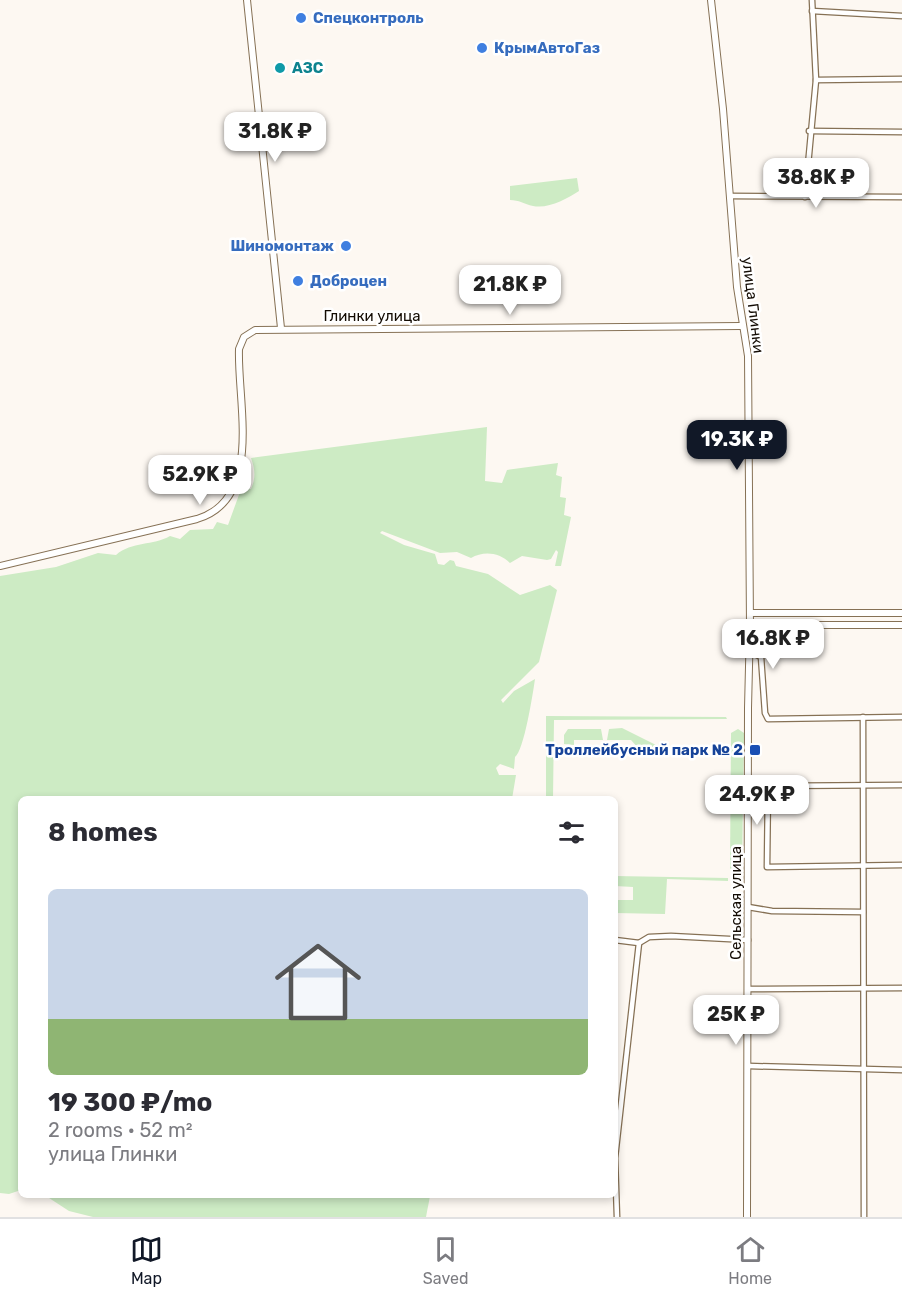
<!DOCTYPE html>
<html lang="en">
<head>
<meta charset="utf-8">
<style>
	body { margin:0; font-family:Rubik,sans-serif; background:#f7f7f7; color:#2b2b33; height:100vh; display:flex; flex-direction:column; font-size:22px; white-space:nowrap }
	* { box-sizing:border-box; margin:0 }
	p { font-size:20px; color:#7c7c81 }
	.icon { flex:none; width:33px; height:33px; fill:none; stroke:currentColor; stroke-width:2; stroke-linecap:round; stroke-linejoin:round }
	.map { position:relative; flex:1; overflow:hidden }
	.panel { position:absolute; left:18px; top:796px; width:600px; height:402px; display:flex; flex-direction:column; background:#fff; border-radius:9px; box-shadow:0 3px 9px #0003 }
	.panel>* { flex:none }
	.price { position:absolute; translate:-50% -51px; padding:0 14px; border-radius:12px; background:#fff; color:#222; font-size:20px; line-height:39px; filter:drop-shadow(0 2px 3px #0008) }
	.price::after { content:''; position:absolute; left:50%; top:36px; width:18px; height:14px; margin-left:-9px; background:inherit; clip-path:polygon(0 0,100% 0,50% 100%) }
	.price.selected { background:#111827; color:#fff }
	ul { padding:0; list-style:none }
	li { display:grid; align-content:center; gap:12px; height:318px; padding:0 30px }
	li span { display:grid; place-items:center; height:186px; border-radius:9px; color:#555 }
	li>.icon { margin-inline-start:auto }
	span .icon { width:108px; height:108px; fill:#fffc; stroke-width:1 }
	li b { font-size:26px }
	h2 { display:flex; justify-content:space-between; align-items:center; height:72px; padding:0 30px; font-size:26px }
	.tab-bar { display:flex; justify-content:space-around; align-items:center; height:84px; border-top:2px solid #e1e1e2; background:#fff; font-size:16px; color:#7c7c81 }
	.tab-bar a { display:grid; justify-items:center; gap:3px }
	.tab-bar .selected { color:#111827 }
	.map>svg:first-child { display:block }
	.green { fill:#cdebc4 }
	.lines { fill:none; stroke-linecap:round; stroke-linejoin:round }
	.minor-casing { stroke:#867155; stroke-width:7 }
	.secondary-casing { stroke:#867155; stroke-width:8 }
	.minor { stroke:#fff; stroke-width:4.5 }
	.secondary { stroke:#fff; stroke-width:6 }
	.shop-dot { fill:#3f7fe0; stroke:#fff; stroke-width:2 }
	.culture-dot { fill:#0f9aa8; stroke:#fff; stroke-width:2 }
	.transit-dot { fill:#1a4fb4; stroke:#fff; stroke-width:2 }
	.labels { text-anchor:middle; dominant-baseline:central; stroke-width:5; stroke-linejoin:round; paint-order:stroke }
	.shop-label { font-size:15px; font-weight:bold; fill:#366cbe; stroke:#fff; text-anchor:start }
	.culture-label { font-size:15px; font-weight:bold; fill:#0d838f; stroke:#fff; text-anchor:start }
	.street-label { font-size:15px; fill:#130b03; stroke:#fff }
	.transit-label { font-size:15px; font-weight:bold; fill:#164399; stroke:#fff; text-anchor:end }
</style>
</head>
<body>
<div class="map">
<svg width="902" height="1217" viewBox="0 0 902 1217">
	<rect width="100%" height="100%" fill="#fdf8f2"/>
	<g class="green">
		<path d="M 577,178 L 579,191 C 566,199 549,209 533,206 C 524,204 519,200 510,200 L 510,186 Z"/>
		<path d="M 487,427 L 485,481 L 502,483 L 507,470 L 558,463 L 556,475 L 562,477 L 560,497 L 566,498 L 564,515 L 571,517 L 561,566 L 555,566 L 558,552 L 556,550 L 551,559 L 547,560 L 522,556 L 510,563 C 499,552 483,551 471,558 L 457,552 L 440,553 L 382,531 L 380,533 L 404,545 L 435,554 L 438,564 L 444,565 L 450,560 L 454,561 L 456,566 L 488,574 L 520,595 L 550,585 L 557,590 L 539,662 L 501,700 L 503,703 L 514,691 L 535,679 C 533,693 524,751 515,757 L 514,769 L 500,764 L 496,768 L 499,775 L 516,775 L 512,799 L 21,800 L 21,1190 L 9,1194 L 0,1193 L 0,576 L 56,567 L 98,553 L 116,555 C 132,541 153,546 170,536 L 180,539 L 190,530 L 213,529 L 217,522 L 228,525 L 240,492 L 243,488 L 251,489 C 256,478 255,469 251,458 Z"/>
		<polygon points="546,716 726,717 727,719 554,720 553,799 546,800"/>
		<polygon points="622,728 656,745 658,750 640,750 631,740 607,740 609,729"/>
		<polygon points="568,729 601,729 603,740 574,740 574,745 564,744 564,735"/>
		<polygon points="738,729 744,733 742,871 734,873 730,868 731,733"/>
		<polygon points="615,876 728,878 728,881 667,879 665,914 615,913 615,900 633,900 633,887 615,886"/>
		<polygon points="46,1196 430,1196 426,1217 93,1217 69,1211"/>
	</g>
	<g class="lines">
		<defs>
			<g id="minor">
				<polyline points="812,11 902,16"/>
				<polyline points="816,80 902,79"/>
				<polyline points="809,131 902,132"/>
				<polyline points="730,196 902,197"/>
				<polyline points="805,197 816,80 812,0"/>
				<polyline points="749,651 761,657 765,713 768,719 902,717"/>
				<polyline points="863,717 864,1217"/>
				<polyline points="902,785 768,786 767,867 902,865"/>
				<polyline points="748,907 772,911 863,912"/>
				<polyline points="615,940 639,943 649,937 671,936 748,940"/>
				<polyline points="748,989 902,988"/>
				<polyline points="749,1066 902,1070"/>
				<polyline points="617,1217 615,1158 639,943"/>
			</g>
			<g id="secondary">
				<polyline points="247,0 281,328"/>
				<polyline points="711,0 723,109 737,287 748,356 750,625 748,708 747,1217"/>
				<path d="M 0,566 L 197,519 C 264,499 237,402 239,349 L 244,337 L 255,330 L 741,326"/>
				<polyline points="750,613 902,613"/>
				<polyline points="750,625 902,625"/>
			</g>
		</defs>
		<use href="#minor" class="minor-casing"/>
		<use href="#secondary" class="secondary-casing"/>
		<use href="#minor" class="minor"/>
		<use href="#secondary" class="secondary"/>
	</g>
	<g class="shop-dot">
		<circle cx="301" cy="18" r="6"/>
		<circle cx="482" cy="48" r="6"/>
		<circle cx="346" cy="246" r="6"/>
		<circle cx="298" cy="281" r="6"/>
	</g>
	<circle class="culture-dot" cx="280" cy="68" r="6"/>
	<rect class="transit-dot" x="749" y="744" width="12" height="12" rx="3"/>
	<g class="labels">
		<g class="shop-label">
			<text x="313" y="18">Спецконтроль</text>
			<text x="494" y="48">КрымАвтоГаз</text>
			<text x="334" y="246" text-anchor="end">Шиномонтаж</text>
			<text x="310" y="281">Доброцен</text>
		</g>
		<g class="culture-label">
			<text x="292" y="68">АЗС</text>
		</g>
		<g class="street-label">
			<text transform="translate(753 305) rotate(83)">улица Глинки</text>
			<text x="372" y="316">Глинки улица</text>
			<text transform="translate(736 903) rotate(-90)">Сельская улица</text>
		</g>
		<g class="transit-label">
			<text x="743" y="750">Троллейбусный парк № 2</text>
		</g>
	</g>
</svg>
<b class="price" style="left:275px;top:163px">31.8K ₽</b>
<b class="price" style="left:816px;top:209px">38.8K ₽</b>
<b class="price" style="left:510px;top:316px">21.8K ₽</b>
<b class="price selected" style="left:737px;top:471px">19.3K ₽</b>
<b class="price" style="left:200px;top:506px">52.9K ₽</b>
<b class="price" style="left:773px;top:670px">16.8K ₽</b>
<b class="price" style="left:757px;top:826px">24.9K ₽</b>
<b class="price" style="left:736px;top:1046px">25K ₽</b>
<section class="panel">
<h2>8 homes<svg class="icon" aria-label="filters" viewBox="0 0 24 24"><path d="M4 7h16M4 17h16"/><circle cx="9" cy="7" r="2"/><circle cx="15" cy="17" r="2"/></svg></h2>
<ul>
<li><span style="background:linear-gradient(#c9d6e8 70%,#8fb573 0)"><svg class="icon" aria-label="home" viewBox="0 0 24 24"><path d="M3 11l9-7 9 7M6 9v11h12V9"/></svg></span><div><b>19 300 ₽/mo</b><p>2 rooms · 52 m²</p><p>улица Глинки</p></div></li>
</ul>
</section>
</div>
<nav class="tab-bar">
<a class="selected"><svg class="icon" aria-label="map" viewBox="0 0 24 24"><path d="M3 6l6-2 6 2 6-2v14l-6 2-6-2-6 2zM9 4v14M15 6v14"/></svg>Map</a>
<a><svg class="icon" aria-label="saved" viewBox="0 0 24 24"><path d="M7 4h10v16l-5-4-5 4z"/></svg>Saved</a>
<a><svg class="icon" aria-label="home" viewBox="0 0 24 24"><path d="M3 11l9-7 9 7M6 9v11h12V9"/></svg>Home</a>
</nav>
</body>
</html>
